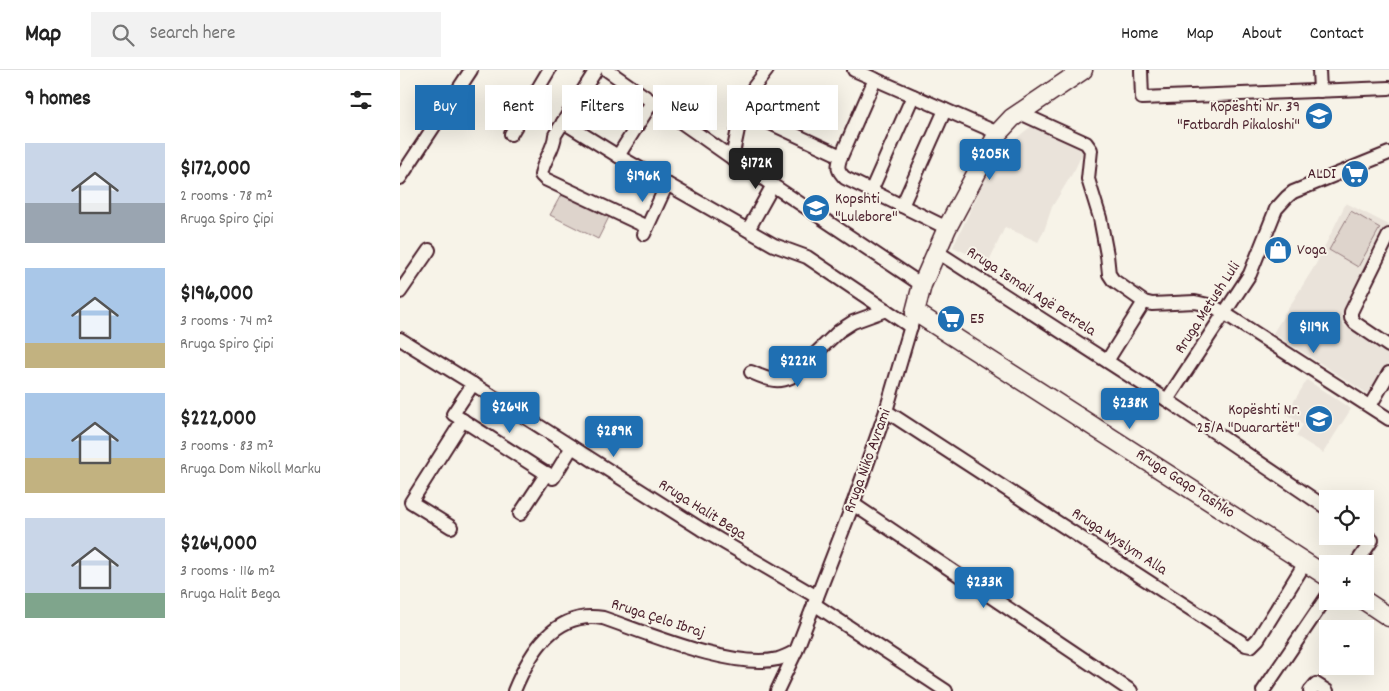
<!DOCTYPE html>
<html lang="en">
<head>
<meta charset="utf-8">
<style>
	body { margin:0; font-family:Dekko,sans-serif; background:#f2f2f2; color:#222; height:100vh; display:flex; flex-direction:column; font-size:19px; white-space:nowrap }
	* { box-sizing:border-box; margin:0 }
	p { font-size:16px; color:#767676 }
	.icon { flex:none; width:28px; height:28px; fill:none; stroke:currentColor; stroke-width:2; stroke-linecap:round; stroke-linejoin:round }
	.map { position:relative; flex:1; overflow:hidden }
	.drawer { display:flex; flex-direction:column; background:#fff; width:400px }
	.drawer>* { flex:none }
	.hud { position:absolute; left:15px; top:15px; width:475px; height:45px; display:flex; gap:10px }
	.controls { position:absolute; left:919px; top:420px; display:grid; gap:10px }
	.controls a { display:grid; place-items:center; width:55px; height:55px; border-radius:0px; background:#fff; box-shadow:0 5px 20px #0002; font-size:25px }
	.price { position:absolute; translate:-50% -42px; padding:0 11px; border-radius:5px; background:#1f6fb2; color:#fff; font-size:16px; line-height:32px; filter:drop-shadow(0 1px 2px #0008) }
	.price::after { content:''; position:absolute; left:50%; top:30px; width:15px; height:11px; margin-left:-8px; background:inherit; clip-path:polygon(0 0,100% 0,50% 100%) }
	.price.active { background:#222; color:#fff }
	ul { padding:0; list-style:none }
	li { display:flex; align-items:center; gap:15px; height:125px; padding:0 25px }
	li span { display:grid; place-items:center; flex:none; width:140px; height:100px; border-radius:0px; color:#555 }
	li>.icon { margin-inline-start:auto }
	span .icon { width:60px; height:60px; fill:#fffc; stroke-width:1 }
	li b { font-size:21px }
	h2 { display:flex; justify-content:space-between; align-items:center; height:60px; padding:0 25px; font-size:21px }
	.tag { padding:0 18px; border-radius:0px; background:#fff; box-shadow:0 5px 20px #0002; font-size:18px; line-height:45px }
	.tag.active { background:#1f6fb2; color:#fff }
	header { display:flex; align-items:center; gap:30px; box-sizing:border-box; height:70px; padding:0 25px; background:#fff; border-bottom:1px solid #e0e0e0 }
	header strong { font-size:24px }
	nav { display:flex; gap:28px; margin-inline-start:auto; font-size:18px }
	.search { width:350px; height:45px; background:#f2f2f2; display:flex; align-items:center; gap:12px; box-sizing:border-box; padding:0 18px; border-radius:0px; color:#767676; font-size:19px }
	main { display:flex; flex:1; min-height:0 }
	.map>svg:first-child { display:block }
	.built { fill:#eae3da }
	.green { fill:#ded4cc; stroke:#947a7c }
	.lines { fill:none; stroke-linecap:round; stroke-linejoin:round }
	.street-casing { stroke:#4a1f2b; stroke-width:16 }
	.secondary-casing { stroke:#4a1f2b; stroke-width:21 }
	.street { stroke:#f7f3e8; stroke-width:12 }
	.secondary { stroke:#f7f3e8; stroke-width:18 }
	.labels { text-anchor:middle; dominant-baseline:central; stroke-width:4; stroke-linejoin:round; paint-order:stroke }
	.poi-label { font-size:16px; fill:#4a1f2b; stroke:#f7f3e8; text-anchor:end }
	.street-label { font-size:16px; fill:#4a1f2b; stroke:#f7f3e8 }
</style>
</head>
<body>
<header>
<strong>Map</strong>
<div class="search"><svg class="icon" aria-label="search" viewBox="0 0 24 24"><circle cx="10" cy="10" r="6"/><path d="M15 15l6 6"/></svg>Search here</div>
<nav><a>Home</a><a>Map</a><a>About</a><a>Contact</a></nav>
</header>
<main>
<section class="drawer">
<h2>9 homes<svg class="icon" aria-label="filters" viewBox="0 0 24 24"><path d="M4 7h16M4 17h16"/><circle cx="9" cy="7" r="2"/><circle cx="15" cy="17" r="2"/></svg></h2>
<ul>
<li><span style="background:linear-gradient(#c9d6e8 60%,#9aa5b1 0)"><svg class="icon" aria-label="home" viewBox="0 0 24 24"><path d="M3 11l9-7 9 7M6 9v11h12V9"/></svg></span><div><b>$172,000</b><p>2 rooms · 78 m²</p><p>Rruga Spiro Çipi</p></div></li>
<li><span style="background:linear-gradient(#a9c7e8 75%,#c2b280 0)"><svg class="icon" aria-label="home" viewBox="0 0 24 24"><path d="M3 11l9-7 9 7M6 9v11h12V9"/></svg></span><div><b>$196,000</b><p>3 rooms · 74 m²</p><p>Rruga Spiro Çipi</p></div></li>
<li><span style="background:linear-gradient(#a9c7e8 65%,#c2b280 0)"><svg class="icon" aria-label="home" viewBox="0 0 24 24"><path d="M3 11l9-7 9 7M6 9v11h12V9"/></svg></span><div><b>$222,000</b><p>3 rooms · 83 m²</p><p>Rruga Dom Nikoll Marku</p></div></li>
<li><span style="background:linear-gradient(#c9d6e8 75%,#7fa58c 0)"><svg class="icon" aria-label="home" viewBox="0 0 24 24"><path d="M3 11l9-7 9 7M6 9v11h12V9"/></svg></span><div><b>$264,000</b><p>3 rooms · 116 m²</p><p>Rruga Halit Bega</p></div></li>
</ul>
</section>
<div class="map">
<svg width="989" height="621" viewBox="0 0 989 621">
	<rect width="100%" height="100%" fill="#f7f3e8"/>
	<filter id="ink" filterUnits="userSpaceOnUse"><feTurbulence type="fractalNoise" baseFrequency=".02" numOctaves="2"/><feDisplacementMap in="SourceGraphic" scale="10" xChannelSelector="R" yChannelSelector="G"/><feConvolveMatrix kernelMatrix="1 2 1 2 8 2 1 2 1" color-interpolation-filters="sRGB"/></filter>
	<g filter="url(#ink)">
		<g class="built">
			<polygon points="634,54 685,78 675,99 652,137 644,161 638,172 605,157 588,193 553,177 591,97 602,82 614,70"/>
			<polygon points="946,133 989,155 954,228 938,251 989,286 989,294 968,324 873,263 916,194"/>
			<polygon points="907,310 951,339 923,383 896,366 903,355 886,344"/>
		</g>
		<g class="green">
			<polygon points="162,123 209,147 198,169 150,145"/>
			<polygon points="951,141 980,158 958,197 929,180"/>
		</g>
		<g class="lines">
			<defs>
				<g id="street">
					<path d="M 196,0 L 155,65 C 154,80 143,90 141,105 L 145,109 L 247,157"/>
					<polyline points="207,0 332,88 522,215"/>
					<polyline points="454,0 598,63"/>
					<polyline points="741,0 742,28 989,18"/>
					<polyline points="919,0 920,21"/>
					<path d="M 475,9 L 440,89 C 437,98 438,101 445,108 L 547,158"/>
					<polyline points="342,40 441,86"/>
					<polyline points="620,43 686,73 691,80 688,109 700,148 707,185 709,204 713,210 744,232 752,234 795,232 813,236 989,349"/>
					<polyline points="163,52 218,86 374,175 407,187 511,257"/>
					<polyline points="111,64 149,0"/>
					<polyline points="218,86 252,32"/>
					<polyline points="332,88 342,40 354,17 367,0"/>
					<polyline points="0,108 71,0"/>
					<polyline points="471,121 513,26"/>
					<polyline points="502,136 545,40"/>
					<polyline points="348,160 373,115"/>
					<polyline points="244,164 267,114"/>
					<polyline points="989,165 951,242 951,248 955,253 989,276"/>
					<polyline points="536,181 767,330 928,439"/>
					<polyline points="0,222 29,180"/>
					<polyline points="0,269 73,314 301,459 417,527"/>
					<polyline points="707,291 744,232"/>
					<path d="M 351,302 C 365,308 376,314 391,307 L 439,261 L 453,252 L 486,240"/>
					<polyline points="73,314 53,344 153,408 172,377"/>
					<polyline points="767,330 850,204 876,139 887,127 893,122 989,83"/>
					<polyline points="970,336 989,303"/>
					<polyline points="486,341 846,575 851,576 858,569 905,493"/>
					<polyline points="453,434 731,621"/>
					<polyline points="120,444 147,403"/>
					<polyline points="51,457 11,432 63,350"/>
					<polyline points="956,494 972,470 965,465"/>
					<polyline points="414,534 546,621"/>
					<path d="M 114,621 C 130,582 155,540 203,548 C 247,563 333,600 378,589 C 385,587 390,584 396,581"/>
					<polyline points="377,621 396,581 453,434 486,341 513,249"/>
					<polyline points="863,621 928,525"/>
					<polyline points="910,621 916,614 927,621"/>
				</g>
				<g id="secondary">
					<polyline points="683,0 612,48 598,63 547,158 522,215 515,242 928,507"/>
					<polyline points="965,531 989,547"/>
				</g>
			</defs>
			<use href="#street" class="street-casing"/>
			<use href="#secondary" class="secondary-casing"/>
			<use href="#street" class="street"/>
			<use href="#secondary" class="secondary"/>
		</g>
	</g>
	<defs>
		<symbol id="school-disc" viewBox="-11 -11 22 22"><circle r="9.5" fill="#1f6fb2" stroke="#f7f3e8"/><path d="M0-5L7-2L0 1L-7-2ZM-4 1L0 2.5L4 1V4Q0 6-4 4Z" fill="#fff"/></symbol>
		<symbol id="supermarket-disc" viewBox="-11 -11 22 22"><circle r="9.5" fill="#1f6fb2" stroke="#f7f3e8"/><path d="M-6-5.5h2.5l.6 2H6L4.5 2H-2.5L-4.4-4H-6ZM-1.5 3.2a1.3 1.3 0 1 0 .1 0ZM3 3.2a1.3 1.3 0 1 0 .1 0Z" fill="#fff"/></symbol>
		<symbol id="shop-disc" viewBox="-11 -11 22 22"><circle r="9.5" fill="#1f6fb2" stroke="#f7f3e8"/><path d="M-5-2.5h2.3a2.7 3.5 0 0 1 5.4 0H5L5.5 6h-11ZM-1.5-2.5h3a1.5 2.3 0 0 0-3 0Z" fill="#fff"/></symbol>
	</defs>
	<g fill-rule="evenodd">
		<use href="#school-disc" x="903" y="30" width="32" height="32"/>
		<use href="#supermarket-disc" x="939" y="88" width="32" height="32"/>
		<use href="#school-disc" x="400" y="122" width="32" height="32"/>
		<use href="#shop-disc" x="862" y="164" width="32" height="32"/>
		<use href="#supermarket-disc" x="535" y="233" width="32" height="32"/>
		<use href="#school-disc" x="903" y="333" width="32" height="32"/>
	</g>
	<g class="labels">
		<g class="poi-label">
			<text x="900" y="37">Kopështi Nr. 39<tspan x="900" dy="18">"Fatbardh Pikaloshi"</tspan></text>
			<text x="936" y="104">ALDI</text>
			<text x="435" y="129" text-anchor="start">Kopshti<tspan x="435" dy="18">"Lulebore"</tspan></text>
			<text x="897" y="180" text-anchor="start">Voga</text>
			<text x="570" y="249" text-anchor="start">E5</text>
			<text x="900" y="340">Kopështi Nr.<tspan x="900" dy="18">25/A "Duarartët"</tspan></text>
		</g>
		<g class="street-label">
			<text transform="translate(631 222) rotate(33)">Rruga Ismail Agë Petrela</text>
			<text transform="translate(808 238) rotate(-57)">Rruga Metush Luli</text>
			<text transform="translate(468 391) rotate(-70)">Rruga Niko Avrami</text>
			<text transform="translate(785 414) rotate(33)">Rruga Gaqo Tashko</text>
			<text transform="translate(302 440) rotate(32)">Rruga Halit Bega</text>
			<text transform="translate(719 472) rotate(33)">Rruga Myslym Alla</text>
			<text transform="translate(258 549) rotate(18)">Rruga Çelo Ibraj</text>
		</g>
	</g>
</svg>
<div class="controls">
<a><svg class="icon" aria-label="locate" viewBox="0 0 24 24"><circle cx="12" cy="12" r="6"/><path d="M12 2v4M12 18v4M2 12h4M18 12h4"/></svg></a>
<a>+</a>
<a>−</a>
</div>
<b class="price" style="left:590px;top:111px">$205K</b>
<b class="price active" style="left:356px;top:120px">$172K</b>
<b class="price" style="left:243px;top:133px">$196K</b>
<b class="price" style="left:914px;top:284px">$119K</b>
<b class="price" style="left:398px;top:318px">$222K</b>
<b class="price" style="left:730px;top:360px">$238K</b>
<b class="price" style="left:110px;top:364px">$264K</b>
<b class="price" style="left:214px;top:388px">$289K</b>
<b class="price" style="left:584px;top:539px">$233K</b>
<div class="hud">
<a class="tag active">Buy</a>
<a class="tag">Rent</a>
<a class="tag">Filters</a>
<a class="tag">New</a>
<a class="tag">Apartment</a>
</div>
</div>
</main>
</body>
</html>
